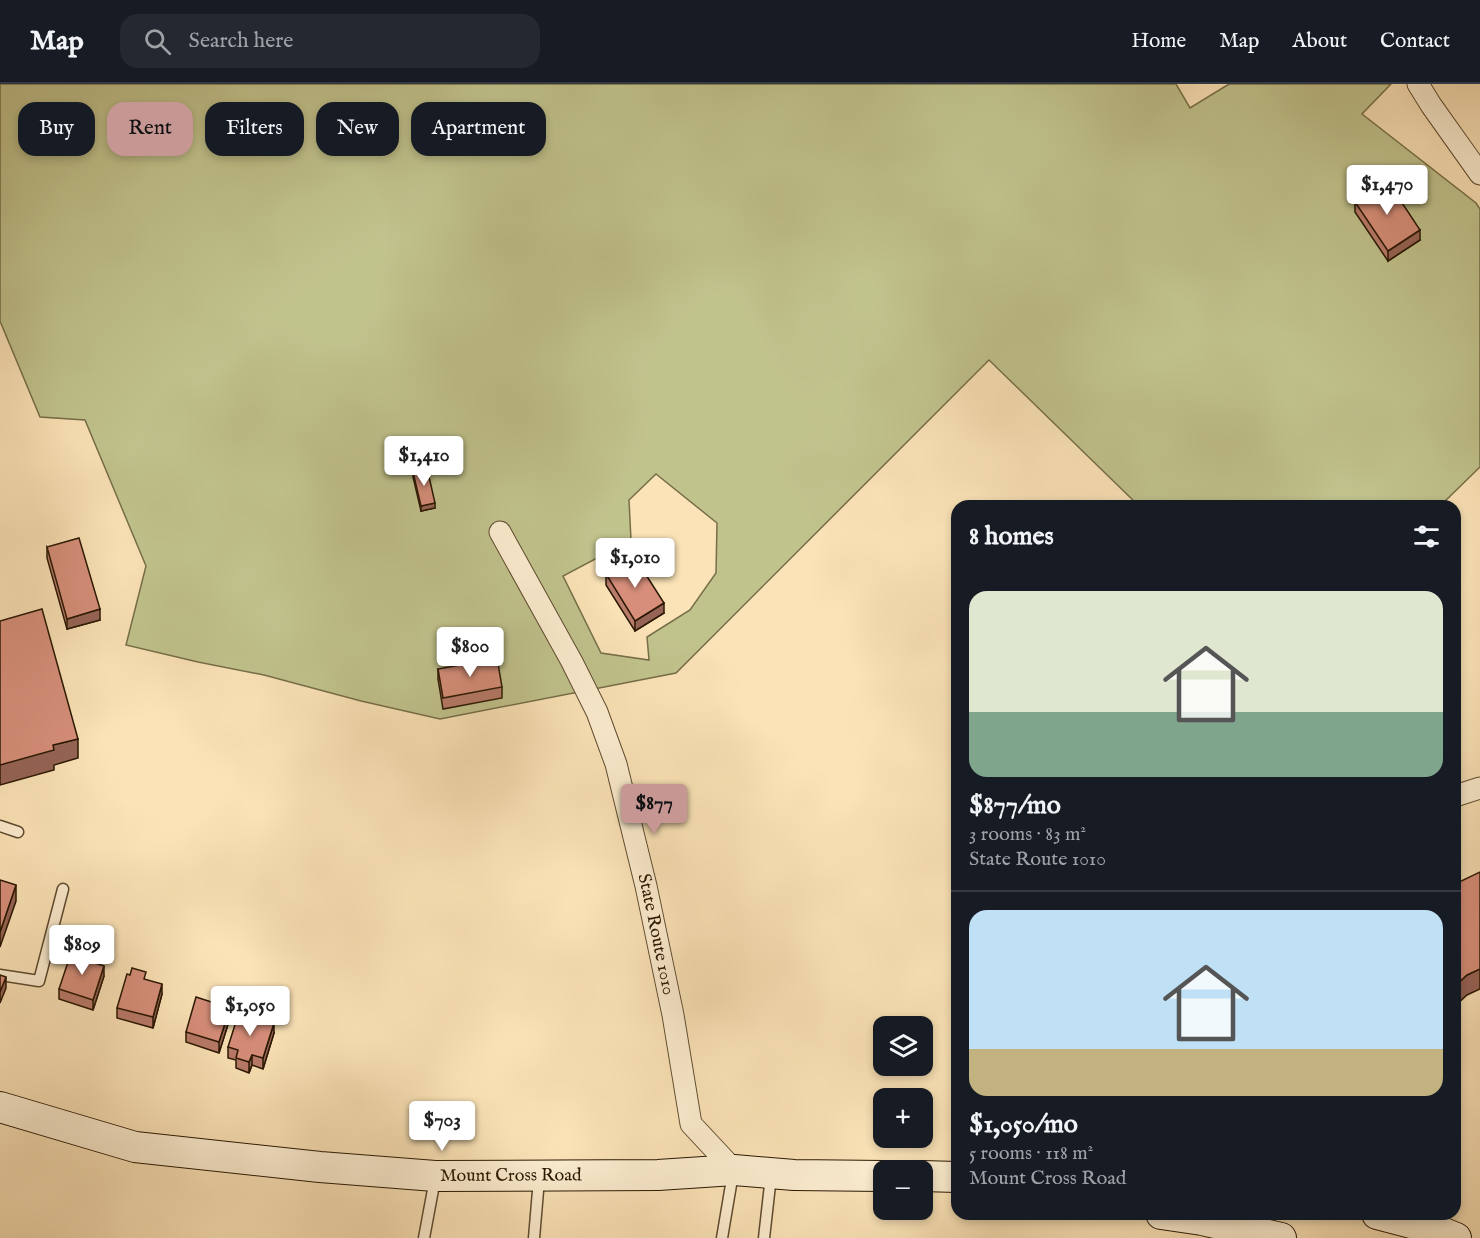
<!DOCTYPE html>
<html lang="en">
<head>
<meta charset="utf-8">
<style>
	body { margin:0; font-family:"IM FELL English",serif; background:#242831; color:#f1f3f6; height:100vh; display:flex; flex-direction:column; font-size:22px; white-space:nowrap }
	* { box-sizing:border-box; margin:0 }
	p { font-size:20px; color:#9ea1a6 }
	.icon { flex:none; width:33px; height:33px; fill:none; stroke:currentColor; stroke-width:2; stroke-linecap:round; stroke-linejoin:round }
	.map { position:relative; flex:1; overflow:hidden }
	.panel { position:absolute; left:951px; top:416px; width:510px; height:720px; display:flex; flex-direction:column; background:#171b24; border-radius:18px; box-shadow:0 3px 9px #0003 }
	.panel>* { flex:none }
	.banner { position:absolute; left:18px; top:18px; width:570px; height:54px; display:flex; gap:12px }
	.fabs { position:absolute; left:873px; top:932px; display:grid; gap:12px }
	.fabs a { display:grid; place-items:center; width:60px; height:60px; border-radius:12px; background:#171b24; box-shadow:0 3px 9px #0003; font-size:30px }
	.price { position:absolute; translate:-50% -51px; padding:0 14px; border-radius:6px; background:#fff; color:#222; font-size:20px; line-height:39px; filter:drop-shadow(0 2px 3px #0008) }
	.price::after { content:''; position:absolute; left:50%; top:36px; width:18px; height:14px; margin-left:-9px; background:inherit; clip-path:polygon(0 0,100% 0,50% 100%) }
	.price.active { background:#c59692; color:#111 }
	ul { padding:0; list-style:none }
	li { display:grid; align-content:center; gap:12px; height:318px; padding:0 18px }
	li+li { border-top:2px solid #363941 }
	li span { display:grid; place-items:center; height:186px; border-radius:18px; color:#555 }
	li>.icon { margin-inline-start:auto }
	span .icon { width:108px; height:108px; fill:#fffc; stroke-width:1 }
	li b { font-size:26px }
	h2 { display:flex; justify-content:space-between; align-items:center; height:72px; padding:0 18px; font-size:26px }
	.pill { padding:0 21px; border-radius:18px; background:#171b24; box-shadow:0 3px 9px #0003; font-size:21px; line-height:54px }
	.pill.active { background:#c59692; color:#111 }
	header { display:flex; align-items:center; gap:36px; box-sizing:border-box; height:84px; padding:0 30px; background:#171b24; border-bottom:2px solid #363941 }
	header strong { font-size:28px }
	nav { display:flex; gap:33px; margin-inline-start:auto; font-size:21px }
	.search { width:420px; height:54px; background:#242831; display:flex; align-items:center; gap:15px; box-sizing:border-box; padding:0 21px; border-radius:18px; color:#9ea1a6; font-size:22px }
	.map>svg:first-child { display:block }
	.green { fill:#c1c38d; stroke:#766e48; stroke-width:1.5; fill-rule:evenodd }
	.lines { fill:none; stroke-linecap:round; stroke-linejoin:round }
	.lane-casing { stroke:#5e4b30; stroke-width:13 }
	.street-casing { stroke:#5e4b30; stroke-width:23 }
	.secondary-casing { stroke:#2a1803; stroke-width:32 }
	.lane { stroke:#fcedd0; stroke-width:10 }
	.street { stroke:#fcedd0; stroke-width:21 }
	.secondary { stroke:#fcedd0; stroke-width:30 }
	.wall { fill:#b97b6a; stroke:#2a1803; stroke-width:1.5 }
	.shaded-wall { fill:#966456; stroke:#2a1803; stroke-width:1.5 }
	.building { fill:#d78f7b; stroke:#2a1803; stroke-width:1.5 }
	.labels { text-anchor:middle; dominant-baseline:central; stroke-width:4.5; stroke-linejoin:round; paint-order:stroke }
	.street-label { font-size:18px; fill:#2a1803; stroke:#fcedd0 }
</style>
</head>
<body>
<header>
<strong>Map</strong>
<div class="search"><svg class="icon" aria-label="search" viewBox="0 0 24 24"><circle cx="10" cy="10" r="6"/><path d="M15 15l6 6"/></svg>Search here</div>
<nav><a>Home</a><a>Map</a><a>About</a><a>Contact</a></nav>
</header>
<div class="map">
<svg width="1480" height="1154" viewBox="0 0 1480 1154">
	<rect width="100%" height="100%" fill="#fbe3b7"/>
	<filter id="stains"><feTurbulence type="fractalNoise" baseFrequency=".00333" numOctaves="4"/><feColorMatrix values="0 0 0 0 .2 0 0 0 0 .09 0 0 0 0 .02 0 0 0 .5 -.17"/></filter>
	<radialGradient id="worn" r=".72"><stop offset=".6" stop-color="#630" stop-opacity="0"/><stop offset="1" stop-color="#630" stop-opacity=".3"/></radialGradient>
	<path class="green" d="M 0,0 L 1176,0 L 1190,24 L 1229,0 L 1391,0 L 1362,30 L 1476,119 L 1480,125 L 1480,383 L 1441,421 L 1138,421 L 989,276 L 676,589 L 440,635 L 361,617 L 264,591 L 198,578 L 126,561 L 146,482 L 85,336 L 40,333 L 0,237 ZM 656,390 L 717,439 L 716,489 L 690,526 L 647,553 L 649,576 L 601,569 L 563,492 L 631,456 L 629,416 Z"/>
	<g class="lines">
		<defs>
			<g id="lane">
				<polyline points="0,742 18,748"/>
				<polyline points="0,891 39,897 63,805"/>
				<polyline points="424,1154 435,1095"/>
				<polyline points="534,1154 539,1095"/>
				<polyline points="722,1154 733,1089"/>
				<polyline points="764,1154 771,1092"/>
			</g>
			<g id="street">
				<polyline points="1418,0 1431,21 1480,90"/>
				<path id="s1" d="M 500,448 L 572,578 L 597,628 L 616,680 L 646,802 L 673,931 L 691,1040 L 734,1086"/>
				<polyline points="1455,712 1480,704"/>
			</g>
			<g id="secondary">
				<path id="s2" d="M 0,1023 L 135,1063 L 320,1083 L 435,1092 L 658,1091 L 734,1086 L 794,1091 L 884,1092"/>
				<polyline points="922,1092 957,1093"/>
				<polyline points="1161,1130 1202,1136 1281,1154"/>
				<polyline points="1377,1130 1434,1145 1456,1154"/>
			</g>
		</defs>
		<use href="#lane" class="lane-casing"/>
		<use href="#street" class="street-casing"/>
		<use href="#secondary" class="secondary-casing"/>
		<use href="#lane" class="lane"/>
		<use href="#street" class="street"/>
		<use href="#secondary" class="secondary"/>
	</g>
	<g class="wall">
		<polygon points="1355,118 1420,156 1388,177 1355,128"/>
		<polygon points="413,388 435,424 421,427 413,393"/>
		<polygon points="47,463 100,536 67,545 47,474"/>
		<polygon points="606,490 664,529 635,547 606,501"/>
		<polygon points="438,585 502,603 502,614 443,625 438,595"/>
		<polygon points="97,880 104,892 93,926 59,915 59,905"/>
		<polygon points="146,896 162,910 153,944 117,934 117,924"/>
		<polygon points="230,934 219,969 186,958 186,948"/>
		<polygon points="274,949 263,985 252,981 249,989 236,984 236,976 228,974 228,963"/>
	</g>
	<g class="shaded-wall">
		<polygon points="1420,146 1420,156 1388,177 1388,167"/>
		<polygon points="435,419 435,424 421,427 421,422"/>
		<polygon points="664,519 664,529 635,547 635,537"/>
		<polygon points="100,525 100,536 67,545 67,535"/>
		<polygon points="78,655 78,674 54,681 54,686 0,701 0,681 53,661"/>
		<polygon points="16,801 16,817 0,863 0,848"/>
		<polygon points="104,882 104,892 93,926 93,916"/>
		<polygon points="1480,885 1480,905 1467,911 1455,922 1455,902 1467,891"/>
		<polygon points="6,893 6,904 0,919 0,908"/>
		<polygon points="162,900 162,910 153,944 153,933"/>
		<polygon points="230,924 230,934 219,969 219,958"/>
		<polygon points="274,939 274,949 263,985 263,974"/>
		<polygon points="252,971 252,981 249,989 249,978"/>
	</g>
	<g class="building">
		<polygon points="1387,96 1420,146 1388,167 1355,118"/>
		<polygon points="427,384 435,419 421,422 413,388"/>
		<polygon points="79,454 100,525 67,535 47,463"/>
		<polygon points="634,472 664,519 635,537 606,490"/>
		<polygon points="42,525 78,655 53,661 54,666 0,681 0,537"/>
		<polygon points="497,574 502,603 443,614 438,585"/>
		<polygon points="1480,788 1480,885 1467,891 1455,902 1455,800"/>
		<polygon points="0,796 16,801 0,848"/>
		<polygon points="83,867 97,871 95,879 104,882 93,916 59,905 70,872 80,875"/>
		<polygon points="132,884 146,888 144,895 162,900 153,933 117,924 127,890 130,891"/>
		<polygon points="0,891 6,893 0,908"/>
		<polygon points="196,913 230,924 219,958 186,948"/>
		<polygon points="239,928 274,939 263,974 252,971 249,978 236,974 238,966 228,963"/>
	</g>
	<g class="labels">
		<g class="street-label">
			<text stroke="none"><textPath href="#s1" startOffset="435">State Route 1010</textPath></text>
			<text stroke="none"><textPath href="#s2" startOffset="518">Mount Cross Road</textPath></text>
		</g>
	</g>
	<rect width="100%" height="100%" filter="url(#stains)"/>
	<rect width="100%" height="100%" fill="url(#worn)"/>
</svg>
<div class="fabs">
<a><svg class="icon" aria-label="layers" viewBox="0 0 24 24"><path d="M12 4l9 5-9 5-9-5zM3 14l9 5 9-5"/></svg></a>
<a>+</a>
<a>−</a>
</div>
<b class="price" style="left:1387px;top:132px">$1,470</b>
<b class="price" style="left:424px;top:403px">$1,410</b>
<b class="price" style="left:635px;top:505px">$1,010</b>
<b class="price" style="left:470px;top:594px">$800</b>
<b class="price active" style="left:654px;top:751px">$877</b>
<b class="price" style="left:82px;top:892px">$809</b>
<b class="price" style="left:250px;top:953px">$1,050</b>
<b class="price" style="left:442px;top:1068px">$703</b>
<div class="banner">
<a class="pill">Buy</a>
<a class="pill active">Rent</a>
<a class="pill">Filters</a>
<a class="pill">New</a>
<a class="pill">Apartment</a>
</div>
<section class="panel">
<h2>8 homes<svg class="icon" aria-label="filters" viewBox="0 0 24 24"><path d="M4 7h16M4 17h16"/><circle cx="9" cy="7" r="2"/><circle cx="15" cy="17" r="2"/></svg></h2>
<ul>
<li><span style="background:linear-gradient(#dfe7d0 65%,#7fa58c 0)"><svg class="icon" aria-label="home" viewBox="0 0 24 24"><path d="M3 11l9-7 9 7M6 9v11h12V9"/></svg></span><div><b>$877/mo</b><p>3 rooms · 83 m²</p><p>State Route 1010</p></div></li>
<li><span style="background:linear-gradient(#bfe0f5 75%,#c2b280 0)"><svg class="icon" aria-label="home" viewBox="0 0 24 24"><path d="M3 11l9-7 9 7M6 9v11h12V9"/></svg></span><div><b>$1,050/mo</b><p>5 rooms · 118 m²</p><p>Mount Cross Road</p></div></li>
</ul>
</section>
</div>
</body>
</html>
